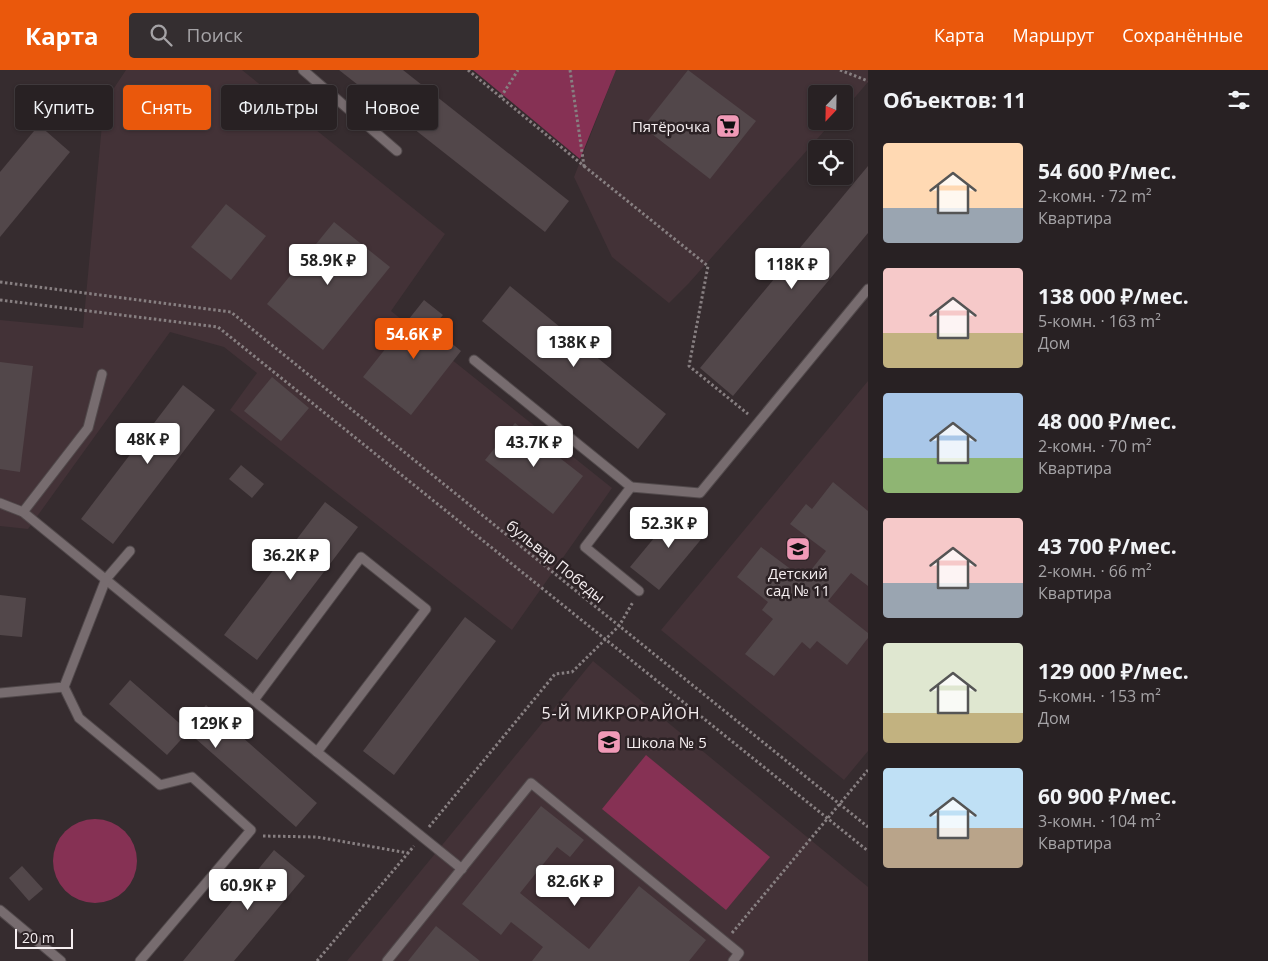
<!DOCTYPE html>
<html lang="ru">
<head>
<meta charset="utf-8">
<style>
	body { margin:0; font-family:"Open Sans",sans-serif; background:#342e30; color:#f1f3f6; height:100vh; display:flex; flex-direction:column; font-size:19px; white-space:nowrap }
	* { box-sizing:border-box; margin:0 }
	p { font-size:16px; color:#a5a3a6 }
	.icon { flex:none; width:28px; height:28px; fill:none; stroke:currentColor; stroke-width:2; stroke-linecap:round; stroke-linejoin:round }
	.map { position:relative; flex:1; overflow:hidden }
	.panel { display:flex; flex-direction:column; background:#282123; width:400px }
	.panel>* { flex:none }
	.hud { position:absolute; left:15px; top:15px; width:475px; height:45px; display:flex; gap:10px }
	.needle { width:32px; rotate:202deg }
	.tools { position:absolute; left:808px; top:15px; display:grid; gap:10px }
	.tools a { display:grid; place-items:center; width:45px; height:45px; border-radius:5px; background:#282123; box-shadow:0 1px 4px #0004,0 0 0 1px #443e41; font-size:25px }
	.scale { position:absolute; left:15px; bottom:12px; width:58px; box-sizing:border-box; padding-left:5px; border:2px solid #f5eef0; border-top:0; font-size:14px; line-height:18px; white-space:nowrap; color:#f5eef0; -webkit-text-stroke:4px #2c2225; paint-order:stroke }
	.price { position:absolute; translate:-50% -42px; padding:0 11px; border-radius:5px; background:#fff; color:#222; font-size:16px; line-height:32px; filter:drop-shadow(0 1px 2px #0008) }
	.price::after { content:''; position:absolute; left:50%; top:30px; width:15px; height:11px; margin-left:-8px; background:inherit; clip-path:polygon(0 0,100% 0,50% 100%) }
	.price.active { background:#ea580c; color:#fff }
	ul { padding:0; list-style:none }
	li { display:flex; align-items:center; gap:15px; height:125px; padding:0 15px }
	li span { display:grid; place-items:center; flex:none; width:140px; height:100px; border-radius:5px; color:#555 }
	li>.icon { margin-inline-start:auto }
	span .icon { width:60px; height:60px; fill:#fffc; stroke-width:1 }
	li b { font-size:21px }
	h2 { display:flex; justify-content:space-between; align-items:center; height:60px; padding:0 15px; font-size:21px }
	.pill { padding:0 18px; border-radius:5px; background:#282123; box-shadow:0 1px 4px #0004,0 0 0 1px #443e41; font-size:18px; line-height:45px }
	.pill.active { background:#ea580c; color:#fff }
	header { display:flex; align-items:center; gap:30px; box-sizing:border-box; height:70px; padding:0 25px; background:#ea580c; color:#fff }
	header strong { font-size:24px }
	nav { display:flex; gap:28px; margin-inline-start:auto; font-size:18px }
	.search { width:350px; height:45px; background:#342e30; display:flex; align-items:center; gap:12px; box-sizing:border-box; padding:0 18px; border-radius:5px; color:#a5a3a6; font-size:19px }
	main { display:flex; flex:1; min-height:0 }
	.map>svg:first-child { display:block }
	.built { fill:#433237 }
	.green { fill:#863154 }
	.building { fill:#52474a }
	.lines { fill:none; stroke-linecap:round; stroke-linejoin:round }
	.service-casing { stroke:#51494b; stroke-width:11 }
	.path { stroke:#877f81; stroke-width:3; stroke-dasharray:2.5 2.5; stroke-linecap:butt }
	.service { stroke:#776c6f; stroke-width:9 }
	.labels { text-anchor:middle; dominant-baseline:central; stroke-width:5; stroke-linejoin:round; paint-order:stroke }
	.poi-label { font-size:15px; fill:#f5eef0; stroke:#2c2225; text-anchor:end }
	.street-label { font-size:15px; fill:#f5eef0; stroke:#2c2225 }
	.neighbourhood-label { font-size:16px; letter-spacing:1px; fill:#f5eef0; stroke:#2c2225 }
</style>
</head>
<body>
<header>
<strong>Карта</strong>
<div class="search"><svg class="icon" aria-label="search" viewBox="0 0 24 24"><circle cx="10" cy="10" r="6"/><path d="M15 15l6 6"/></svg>Поиск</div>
<nav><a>Карта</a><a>Маршрут</a><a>Сохранённые</a></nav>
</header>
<main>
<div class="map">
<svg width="868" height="891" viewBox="0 0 868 891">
	<rect width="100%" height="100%" fill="#362c2f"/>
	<g class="built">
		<polygon points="126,0 242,0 445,164 391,241 612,418 512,560 230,340 257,303 224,277 170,262 28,459 0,456 0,250 83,258 104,33"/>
		<polygon points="616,0 868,0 868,12 844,40 844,24 816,24 816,51 833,51 689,213 669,233 612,187 574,107"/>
		<polygon points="868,311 868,681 844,710 661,560"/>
		<polygon points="593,591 868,817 868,891 347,891"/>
	</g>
	<g class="green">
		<polygon points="473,0 616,0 580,89"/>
		<polygon points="646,685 770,787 726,840 602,739"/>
		<circle cx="95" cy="791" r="42"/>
	</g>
	<g class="building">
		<polygon points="339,0 403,0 569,131 545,162"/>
		<polygon points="688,0 756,51 710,109 643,57"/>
		<polygon points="39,55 70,82 0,167 0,102"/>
		<polygon points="868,96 868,163 733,326 700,298"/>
		<polygon points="226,134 266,166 231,210 191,177"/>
		<polygon points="334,152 390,197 323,280 267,234"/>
		<polygon points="510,216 666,344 638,379 482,251"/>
		<polygon points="424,230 443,245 437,252 449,261 444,267 461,281 411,345 363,307"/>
		<polygon points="0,292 33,296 20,402 0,399"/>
		<polygon points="272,307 309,338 281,371 244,341"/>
		<polygon points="183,315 215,340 113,474 81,449"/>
		<polygon points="515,353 583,406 553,444 485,390"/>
		<polygon points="241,395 264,414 252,428 229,409"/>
		<polygon points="833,412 868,441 868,516 851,503 828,531 868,563 868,568 847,595 817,571 810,579 802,572 774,606 745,584 773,549 762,540 768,532 737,507 761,477 804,509 826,481 790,454 806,434 812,439"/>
		<polygon points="325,432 358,457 257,590 224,565"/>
		<polygon points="679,438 708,461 659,520 630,497"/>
		<polygon points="0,525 26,528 22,567 0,565"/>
		<polygon points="465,547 496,571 394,705 363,681"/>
		<polygon points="130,610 185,658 206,635 317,733 296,757 188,662 167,685 109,634"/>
		<polygon points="541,736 584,770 570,787 557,777 520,823 589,879 639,816 706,870 689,891 532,891 543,877 511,852 501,865 462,834"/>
		<polygon points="274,780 305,806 234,891 183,891"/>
		<polygon points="22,796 43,819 29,831 9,808"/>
		<polygon points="436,856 480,891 408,891"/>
	</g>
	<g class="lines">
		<defs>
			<g id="service">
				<polyline points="303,0 397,81"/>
				<polyline points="474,290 631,417"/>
				<polyline points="0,433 23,442 317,682 426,539 361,487 254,630"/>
				<polyline points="23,442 88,358 102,304"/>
				<polyline points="639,521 585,477 631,417 700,423 868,219"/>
				<polyline points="64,617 79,648 160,715 192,707 251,760 140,891"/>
				<polyline points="0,623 64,617 106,509 130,481"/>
				<polyline points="317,682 462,799"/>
				<polyline points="0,840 61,891"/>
				<polyline points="387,891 531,713 739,883 733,891"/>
			</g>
		</defs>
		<use href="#service" class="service-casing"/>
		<g class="path">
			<polyline points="468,0 584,96 570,0"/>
			<polyline points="840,0 868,11"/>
			<polyline points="501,27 518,0"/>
			<polyline points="584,96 708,196 689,296 748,344"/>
			<polyline points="0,212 231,242 868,757"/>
			<polyline points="0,230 218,257 868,781"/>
			<polyline points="429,757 555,604 572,602 619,556 633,532"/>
			<polyline points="263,766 317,767 408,783"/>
			<polyline points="732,863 868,700"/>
			<polyline points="317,891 414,776"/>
		</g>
		<use href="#service" class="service"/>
	</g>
	<defs>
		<symbol id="supermarket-square" viewBox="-11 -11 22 22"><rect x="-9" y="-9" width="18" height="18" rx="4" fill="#f09ab7" stroke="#2c2225"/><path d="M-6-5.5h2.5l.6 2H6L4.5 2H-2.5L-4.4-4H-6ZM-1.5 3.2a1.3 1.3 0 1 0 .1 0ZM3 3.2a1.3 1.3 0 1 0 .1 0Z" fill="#111"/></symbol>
		<symbol id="school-square" viewBox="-11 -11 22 22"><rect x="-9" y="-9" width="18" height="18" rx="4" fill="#f09ab7" stroke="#2c2225"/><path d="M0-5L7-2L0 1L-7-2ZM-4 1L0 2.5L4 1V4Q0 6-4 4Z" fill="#111"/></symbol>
	</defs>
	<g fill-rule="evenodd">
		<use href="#supermarket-square" x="714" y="42" width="28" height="28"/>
		<use href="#school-square" x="784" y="465" width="28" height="28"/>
		<use href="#school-square" x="595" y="658" width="28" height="28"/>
	</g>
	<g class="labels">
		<g class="poi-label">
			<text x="710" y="56">Пятёрочка</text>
			<text x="798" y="503" text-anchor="middle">Детский<tspan x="798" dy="17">сад № 11</tspan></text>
			<text x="626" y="672" text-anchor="start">Школа № 5</text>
		</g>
		<g class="street-label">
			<text transform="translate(556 491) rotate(39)">бульвар Победы</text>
		</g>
		<g class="neighbourhood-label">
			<text x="621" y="643">5-Й МИКРОРАЙОН</text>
		</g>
	</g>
</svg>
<div class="tools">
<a><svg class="needle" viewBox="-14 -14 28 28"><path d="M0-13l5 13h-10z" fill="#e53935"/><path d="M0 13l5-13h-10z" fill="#a5a3a6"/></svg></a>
<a><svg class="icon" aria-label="locate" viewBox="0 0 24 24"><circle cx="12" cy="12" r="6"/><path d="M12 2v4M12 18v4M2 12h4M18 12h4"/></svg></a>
</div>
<div class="scale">20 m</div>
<b class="price" style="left:328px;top:216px">58.9K ₽</b>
<b class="price" style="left:792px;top:220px">118K ₽</b>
<b class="price active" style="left:414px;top:290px">54.6K ₽</b>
<b class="price" style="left:574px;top:298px">138K ₽</b>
<b class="price" style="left:148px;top:395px">48K ₽</b>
<b class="price" style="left:534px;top:398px">43.7K ₽</b>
<b class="price" style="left:669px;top:479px">52.3K ₽</b>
<b class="price" style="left:291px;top:511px">36.2K ₽</b>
<b class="price" style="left:216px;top:679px">129K ₽</b>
<b class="price" style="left:575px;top:837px">82.6K ₽</b>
<b class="price" style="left:248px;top:841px">60.9K ₽</b>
<div class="hud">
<a class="pill">Купить</a>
<a class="pill active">Снять</a>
<a class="pill">Фильтры</a>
<a class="pill">Новое</a>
</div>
</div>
<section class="panel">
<h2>Объектов: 11<svg class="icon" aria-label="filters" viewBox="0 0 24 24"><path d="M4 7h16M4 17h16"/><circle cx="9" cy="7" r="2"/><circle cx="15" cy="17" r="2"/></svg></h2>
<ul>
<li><span style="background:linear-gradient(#ffd9b3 65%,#9aa5b1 0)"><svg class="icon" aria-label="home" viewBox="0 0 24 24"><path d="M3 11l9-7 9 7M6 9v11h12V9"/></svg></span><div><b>54 600 ₽/мес.</b><p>2-комн. · 72 m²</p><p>Квартира</p></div></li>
<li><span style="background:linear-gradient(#f6c9c9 65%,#c2b280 0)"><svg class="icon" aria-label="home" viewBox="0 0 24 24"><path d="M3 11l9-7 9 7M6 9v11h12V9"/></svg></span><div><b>138 000 ₽/мес.</b><p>5-комн. · 163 m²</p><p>Дом</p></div></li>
<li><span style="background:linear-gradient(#a9c7e8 65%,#8fb573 0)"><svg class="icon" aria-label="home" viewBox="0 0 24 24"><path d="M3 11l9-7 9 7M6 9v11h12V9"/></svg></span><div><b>48 000 ₽/мес.</b><p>2-комн. · 70 m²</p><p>Квартира</p></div></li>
<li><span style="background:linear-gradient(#f6c9c9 65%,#9aa5b1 0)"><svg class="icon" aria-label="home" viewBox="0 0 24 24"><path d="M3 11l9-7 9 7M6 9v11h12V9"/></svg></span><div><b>43 700 ₽/мес.</b><p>2-комн. · 66 m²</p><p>Квартира</p></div></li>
<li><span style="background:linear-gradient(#dfe7d0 70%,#c2b280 0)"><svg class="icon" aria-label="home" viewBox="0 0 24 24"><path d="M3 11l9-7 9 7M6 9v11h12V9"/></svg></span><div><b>129 000 ₽/мес.</b><p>5-комн. · 153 m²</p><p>Дом</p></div></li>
<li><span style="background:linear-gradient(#bfe0f5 60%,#b9a48a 0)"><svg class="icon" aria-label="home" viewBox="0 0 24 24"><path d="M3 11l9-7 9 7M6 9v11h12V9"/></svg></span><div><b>60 900 ₽/мес.</b><p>3-комн. · 104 m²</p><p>Квартира</p></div></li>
</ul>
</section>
</main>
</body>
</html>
